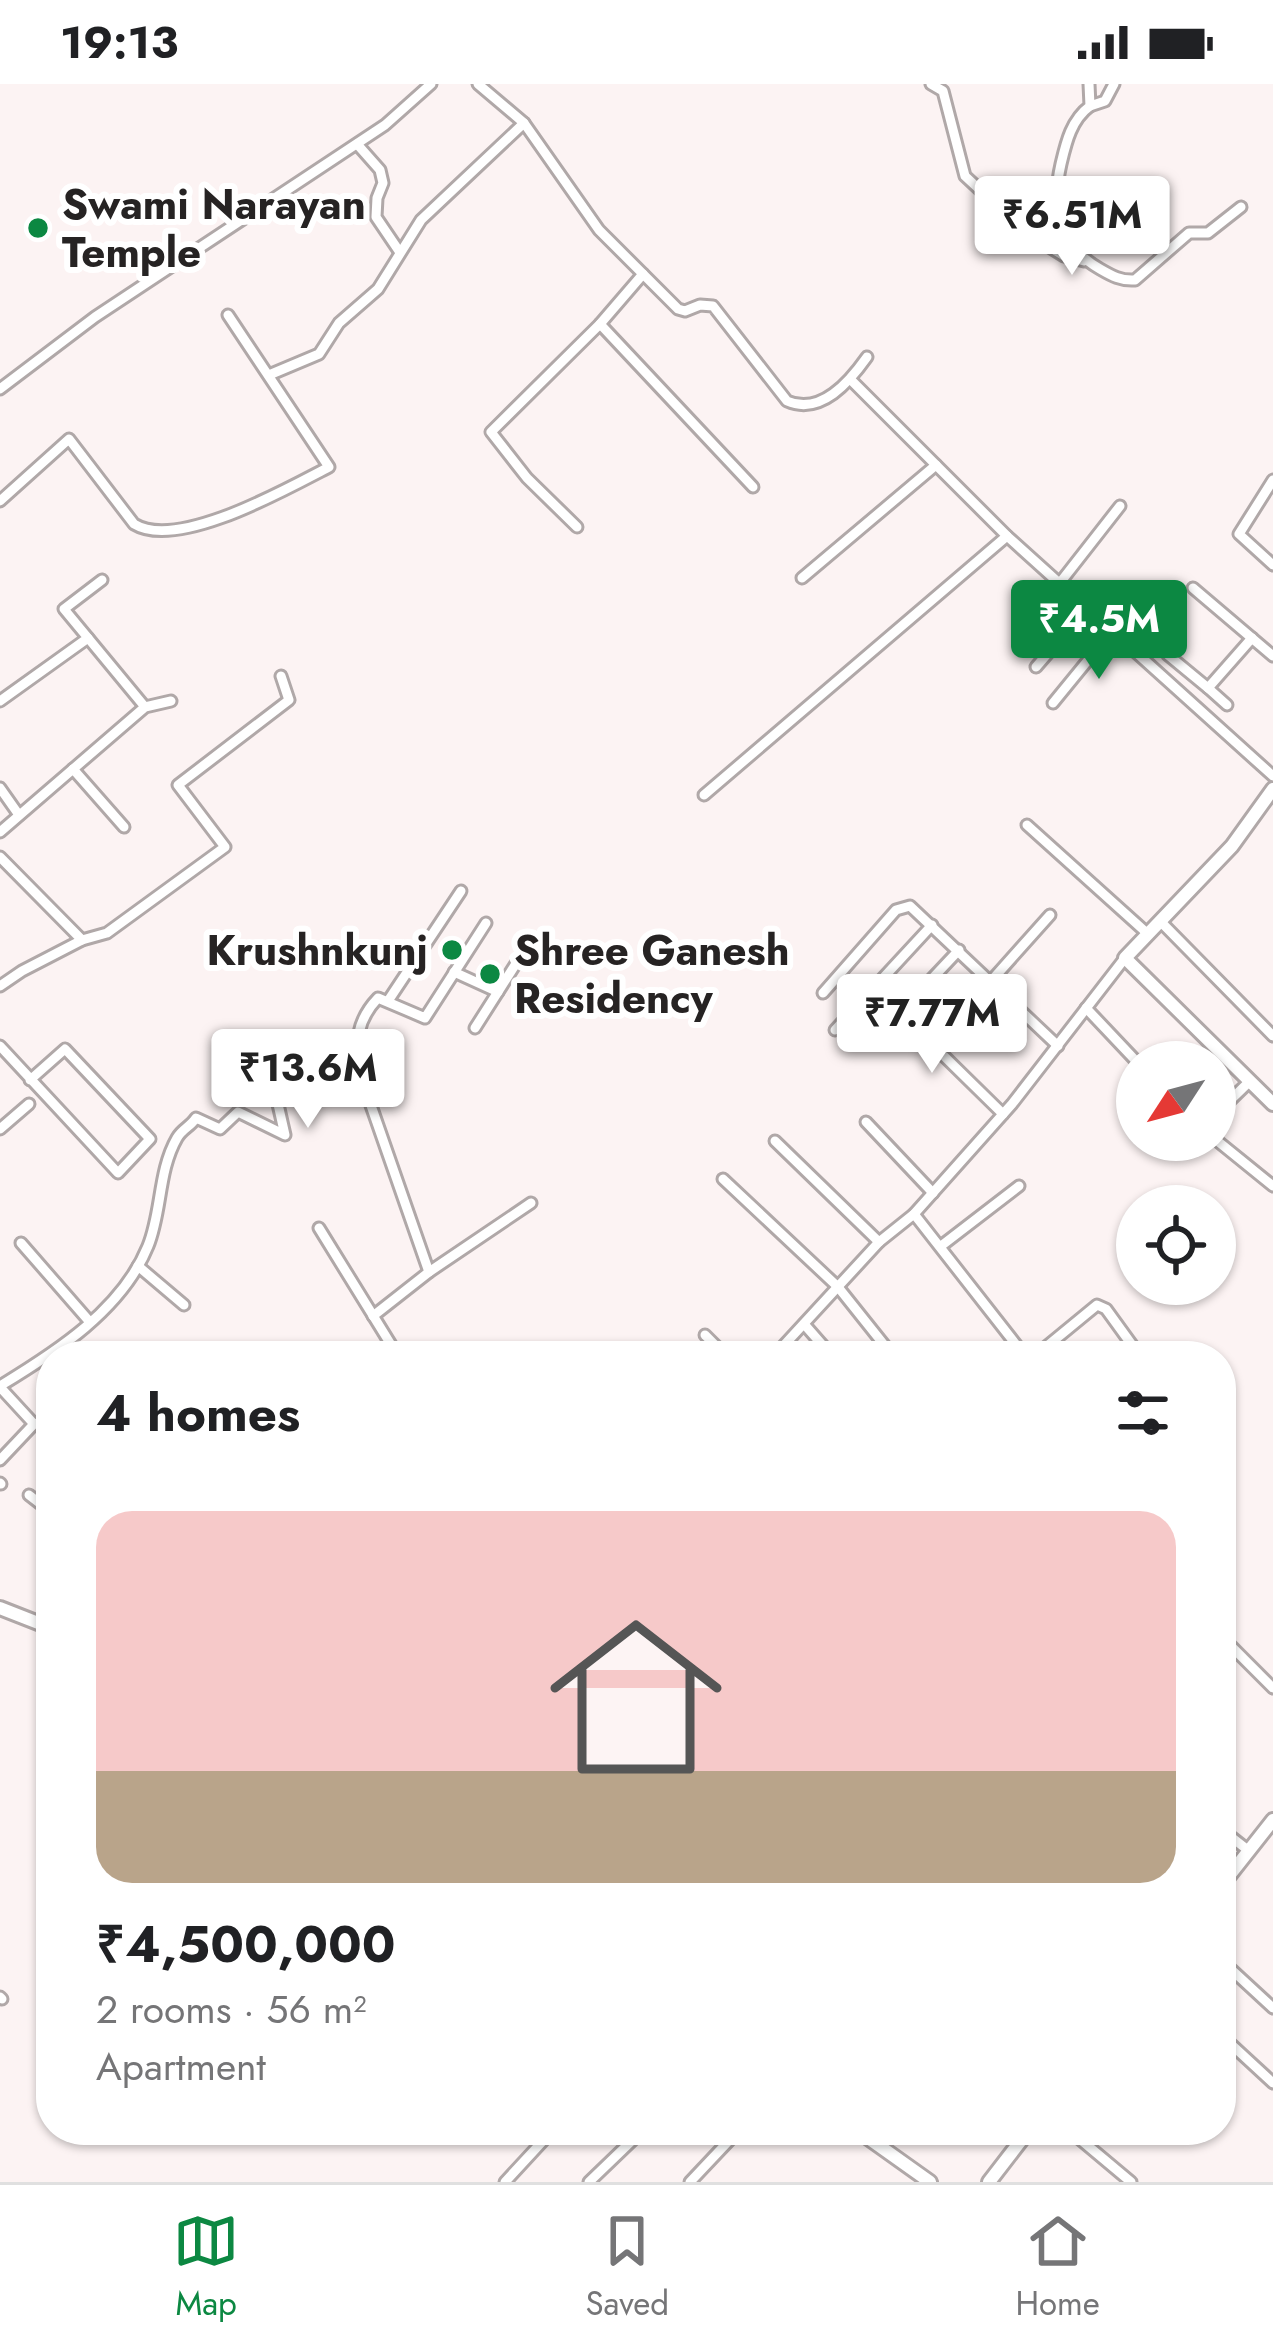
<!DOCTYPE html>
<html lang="en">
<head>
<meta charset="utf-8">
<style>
	body { margin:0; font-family:Jost,sans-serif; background:#f6f6f6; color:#202124; height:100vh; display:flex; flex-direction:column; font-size:45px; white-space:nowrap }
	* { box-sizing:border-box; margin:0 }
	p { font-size:39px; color:#757577 }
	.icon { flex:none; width:66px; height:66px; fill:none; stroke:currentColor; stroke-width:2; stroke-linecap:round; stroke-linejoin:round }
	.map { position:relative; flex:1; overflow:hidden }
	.panel { position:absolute; left:36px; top:1257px; width:1200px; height:804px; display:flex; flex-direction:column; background:#fff; border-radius:48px; box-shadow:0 3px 9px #0004 }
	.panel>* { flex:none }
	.needle { width:78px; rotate:234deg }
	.tools { position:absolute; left:1116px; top:957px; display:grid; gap:24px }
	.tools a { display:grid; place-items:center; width:120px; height:120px; border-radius:50%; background:#fff; box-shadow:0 3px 9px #0004; font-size:60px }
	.price { position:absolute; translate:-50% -102px; padding:0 27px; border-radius:12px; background:#fff; color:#222; font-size:39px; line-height:78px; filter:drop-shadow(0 3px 6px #0008) }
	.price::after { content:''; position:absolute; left:50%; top:72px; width:36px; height:27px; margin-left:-18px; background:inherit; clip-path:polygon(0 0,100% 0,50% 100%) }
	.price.current { background:#0c8842; color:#fff }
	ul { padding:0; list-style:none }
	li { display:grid; align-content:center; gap:24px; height:636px; padding:0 60px }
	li+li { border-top:3px solid #e0e0e0 }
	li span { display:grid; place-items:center; height:372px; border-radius:36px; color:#555 }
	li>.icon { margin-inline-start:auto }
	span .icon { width:216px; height:216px; fill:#fffc; stroke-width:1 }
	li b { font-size:51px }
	h2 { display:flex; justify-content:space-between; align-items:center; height:144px; padding:0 60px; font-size:51px }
	.status { display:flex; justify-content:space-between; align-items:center; height:84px; padding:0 60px; background:#fff; direction:ltr }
	.status svg { height:33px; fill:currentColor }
	.tabs { display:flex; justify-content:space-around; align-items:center; height:168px; border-top:3px solid #e0e0e0; background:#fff; font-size:33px; color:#757577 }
	.tabs a { display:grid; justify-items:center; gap:6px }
	.tabs .current { color:#0c8842 }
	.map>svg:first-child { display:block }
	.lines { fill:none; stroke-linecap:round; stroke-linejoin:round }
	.minor-casing { stroke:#b0a8a8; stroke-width:15 }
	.tertiary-casing { stroke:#b0a8a8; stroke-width:18 }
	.minor { stroke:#fff; stroke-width:9 }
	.tertiary { stroke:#fff; stroke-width:12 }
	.poi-dot { fill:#0c8842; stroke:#fff; stroke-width:4.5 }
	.labels { text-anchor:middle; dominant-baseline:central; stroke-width:12; stroke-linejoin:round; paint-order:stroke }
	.poi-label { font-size:42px; font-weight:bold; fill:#262323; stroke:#fff; text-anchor:start }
</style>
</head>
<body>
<div class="status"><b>19:13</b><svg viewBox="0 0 49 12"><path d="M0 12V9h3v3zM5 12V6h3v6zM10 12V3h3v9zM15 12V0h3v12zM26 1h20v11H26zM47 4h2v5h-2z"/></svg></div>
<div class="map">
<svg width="1273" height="2098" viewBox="0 0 1273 2098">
	<rect width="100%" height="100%" fill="#fcf3f3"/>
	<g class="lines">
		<defs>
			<g id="minor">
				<path d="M 478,0 L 524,39 L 599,146 L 678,225 L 685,227 L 700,221 L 713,222 L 787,317 C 821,332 850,297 867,273"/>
				<polyline points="931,0 943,7 965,92 1025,148 1064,172 1084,177"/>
				<path d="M 1089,0 L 1090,22 C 1071,36 1066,59 1061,80 C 1051,124 1058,161 1100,185 C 1112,192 1121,197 1135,196 L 1189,149 L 1208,149 L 1241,123"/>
				<polyline points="1090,22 1105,17 1114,0"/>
				<polyline points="357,60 380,86 383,99 377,114 376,133 399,167"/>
				<polyline points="600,240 753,403"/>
				<polyline points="269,291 319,270 339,239 378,205 421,136 524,39"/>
				<polyline points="851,296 1007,452 1273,692"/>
				<polyline points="0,305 95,233 385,41 431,0"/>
				<polyline points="1273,396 1239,450 1273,481"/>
				<path d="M 0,417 L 69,355 L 134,440 C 178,467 288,404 329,383 L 228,231"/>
				<polyline points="577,443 527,394 491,348 600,240 643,190"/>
				<polyline points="802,494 936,381"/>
				<polyline points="1059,500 1120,422"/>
				<polyline points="1193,504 1273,572"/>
				<polyline points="88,554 145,623"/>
				<polyline points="1168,571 1208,604 1252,554"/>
				<polyline points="1036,583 1086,525"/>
				<polyline points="1208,604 1227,621"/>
				<polyline points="0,617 88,554 64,525 102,496"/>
				<polyline points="1053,619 1111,548"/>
				<polyline points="73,685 124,743"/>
				<polyline points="0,704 19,731"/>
				<polyline points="704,711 1007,452"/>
				<polyline points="1027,741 1148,850"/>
				<polyline points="0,748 145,623 171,617"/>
				<polyline points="0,773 82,856"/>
				<polyline points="1160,837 1273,952"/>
				<polyline points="454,888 498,908"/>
				<polyline points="992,896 1050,831"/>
				<polyline points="927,900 959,866"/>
				<polyline points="0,902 22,887 82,856 107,849 225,763 178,701 289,616 281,592"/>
				<polyline points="823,909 896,826 910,822 1058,962"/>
				<polyline points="388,917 461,807"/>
				<polyline points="893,922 1003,1030"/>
				<polyline points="1086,924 1137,978"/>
				<polyline points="475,944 529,859"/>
				<polyline points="835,946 932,841"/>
				<polyline points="0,962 118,1089 150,1055 65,965 30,996"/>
				<polyline points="1215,1031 1250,997"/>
				<polyline points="866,1038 933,1109"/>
				<polyline points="0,1045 29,1020"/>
				<polyline points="1215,1055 1273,1102"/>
				<polyline points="775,1057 879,1158"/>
				<polyline points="723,1095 838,1203 893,1272"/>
				<polyline points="914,1130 1025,1272"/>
				<polyline points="319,1144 398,1272"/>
				<polyline points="21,1159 89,1237"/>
				<polyline points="941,1162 1019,1102"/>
				<polyline points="138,1182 184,1221"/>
				<polyline points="429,1188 531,1119"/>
				<path d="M 373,1232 L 429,1188 L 359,987 C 356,958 356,937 378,914 L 425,934 L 486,839"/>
				<polyline points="804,1240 832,1272"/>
				<polyline points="705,1251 726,1272"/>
				<polyline points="651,1270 653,1272"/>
				<polyline points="774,1272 879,1158 914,1130 1012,1020 1125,874"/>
				<polyline points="1035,1272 1097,1221 1106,1225 1140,1272"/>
				<path d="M 0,1302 C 56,1268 122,1226 148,1162 C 162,1128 158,1087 177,1054 C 182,1045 190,1043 196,1034 L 220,1045 L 238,1028 L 285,1051 L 275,1007"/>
				<polyline points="0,1303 34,1340 0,1376"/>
				<polyline points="34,1340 41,1338 51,1349"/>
				<polyline points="0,1399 1,1400"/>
				<polyline points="29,1411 51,1428"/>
				<polyline points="1221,1552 1273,1604"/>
				<polyline points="1221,1745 1249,1767"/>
				<polyline points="1221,1876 1273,1924"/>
				<polyline points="0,1913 2,1915"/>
				<polyline points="1221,1951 1273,1999"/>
				<polyline points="1069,2046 1131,2098"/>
				<polyline points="505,2098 553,2046"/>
				<polyline points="589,2098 643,2046"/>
				<polyline points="690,2098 739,2046"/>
			</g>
			<g id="tertiary">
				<polyline points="1273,705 1232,762 1125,874 1273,1020"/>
				<polyline points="0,1524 51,1544"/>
				<polyline points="1221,1802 1273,1736"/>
				<polyline points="857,2046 930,2098"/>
				<polyline points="989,2098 1029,2046"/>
			</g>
		</defs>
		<use href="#minor" class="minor-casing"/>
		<use href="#tertiary" class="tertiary-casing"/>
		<use href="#minor" class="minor"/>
		<use href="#tertiary" class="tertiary"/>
	</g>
	<g class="poi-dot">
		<circle cx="38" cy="144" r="12"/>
		<circle cx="452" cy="866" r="12"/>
		<circle cx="490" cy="890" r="12"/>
	</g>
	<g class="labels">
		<g class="poi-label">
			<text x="62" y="120">Swami Narayan<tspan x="62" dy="48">Temple</tspan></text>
			<text x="428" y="866" text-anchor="end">Krushnkunj</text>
			<text x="514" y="866">Shree Ganesh<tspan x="514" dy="48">Residency</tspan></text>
		</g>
	</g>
</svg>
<div class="tools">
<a><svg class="needle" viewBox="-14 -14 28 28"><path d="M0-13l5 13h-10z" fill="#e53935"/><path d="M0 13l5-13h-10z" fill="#757577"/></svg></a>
<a><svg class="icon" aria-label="locate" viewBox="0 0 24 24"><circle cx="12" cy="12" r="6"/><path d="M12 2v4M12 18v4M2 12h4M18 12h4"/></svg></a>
</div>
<b class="price" style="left:1072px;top:194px">₹6.51M</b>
<b class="price current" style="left:1099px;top:598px">₹4.5M</b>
<b class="price" style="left:932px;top:992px">₹7.77M</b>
<b class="price" style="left:308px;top:1047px">₹13.6M</b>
<section class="panel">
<h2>4 homes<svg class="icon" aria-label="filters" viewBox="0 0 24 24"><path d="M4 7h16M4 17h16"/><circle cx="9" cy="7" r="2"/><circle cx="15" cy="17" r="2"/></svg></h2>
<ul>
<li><span style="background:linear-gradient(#f6c9c9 70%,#b9a48a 0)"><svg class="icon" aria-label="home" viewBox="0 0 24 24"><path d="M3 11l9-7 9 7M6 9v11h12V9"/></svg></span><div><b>₹4,500,000</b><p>2 rooms · 56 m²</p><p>Apartment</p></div></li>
</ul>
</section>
</div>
<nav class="tabs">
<a class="current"><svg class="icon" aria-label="map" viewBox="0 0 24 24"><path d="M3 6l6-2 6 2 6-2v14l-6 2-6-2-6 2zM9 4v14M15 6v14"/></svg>Map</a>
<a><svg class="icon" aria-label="saved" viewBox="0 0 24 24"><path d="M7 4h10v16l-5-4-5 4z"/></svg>Saved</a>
<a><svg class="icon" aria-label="home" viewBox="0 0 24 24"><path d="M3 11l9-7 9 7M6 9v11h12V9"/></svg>Home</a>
</nav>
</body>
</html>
